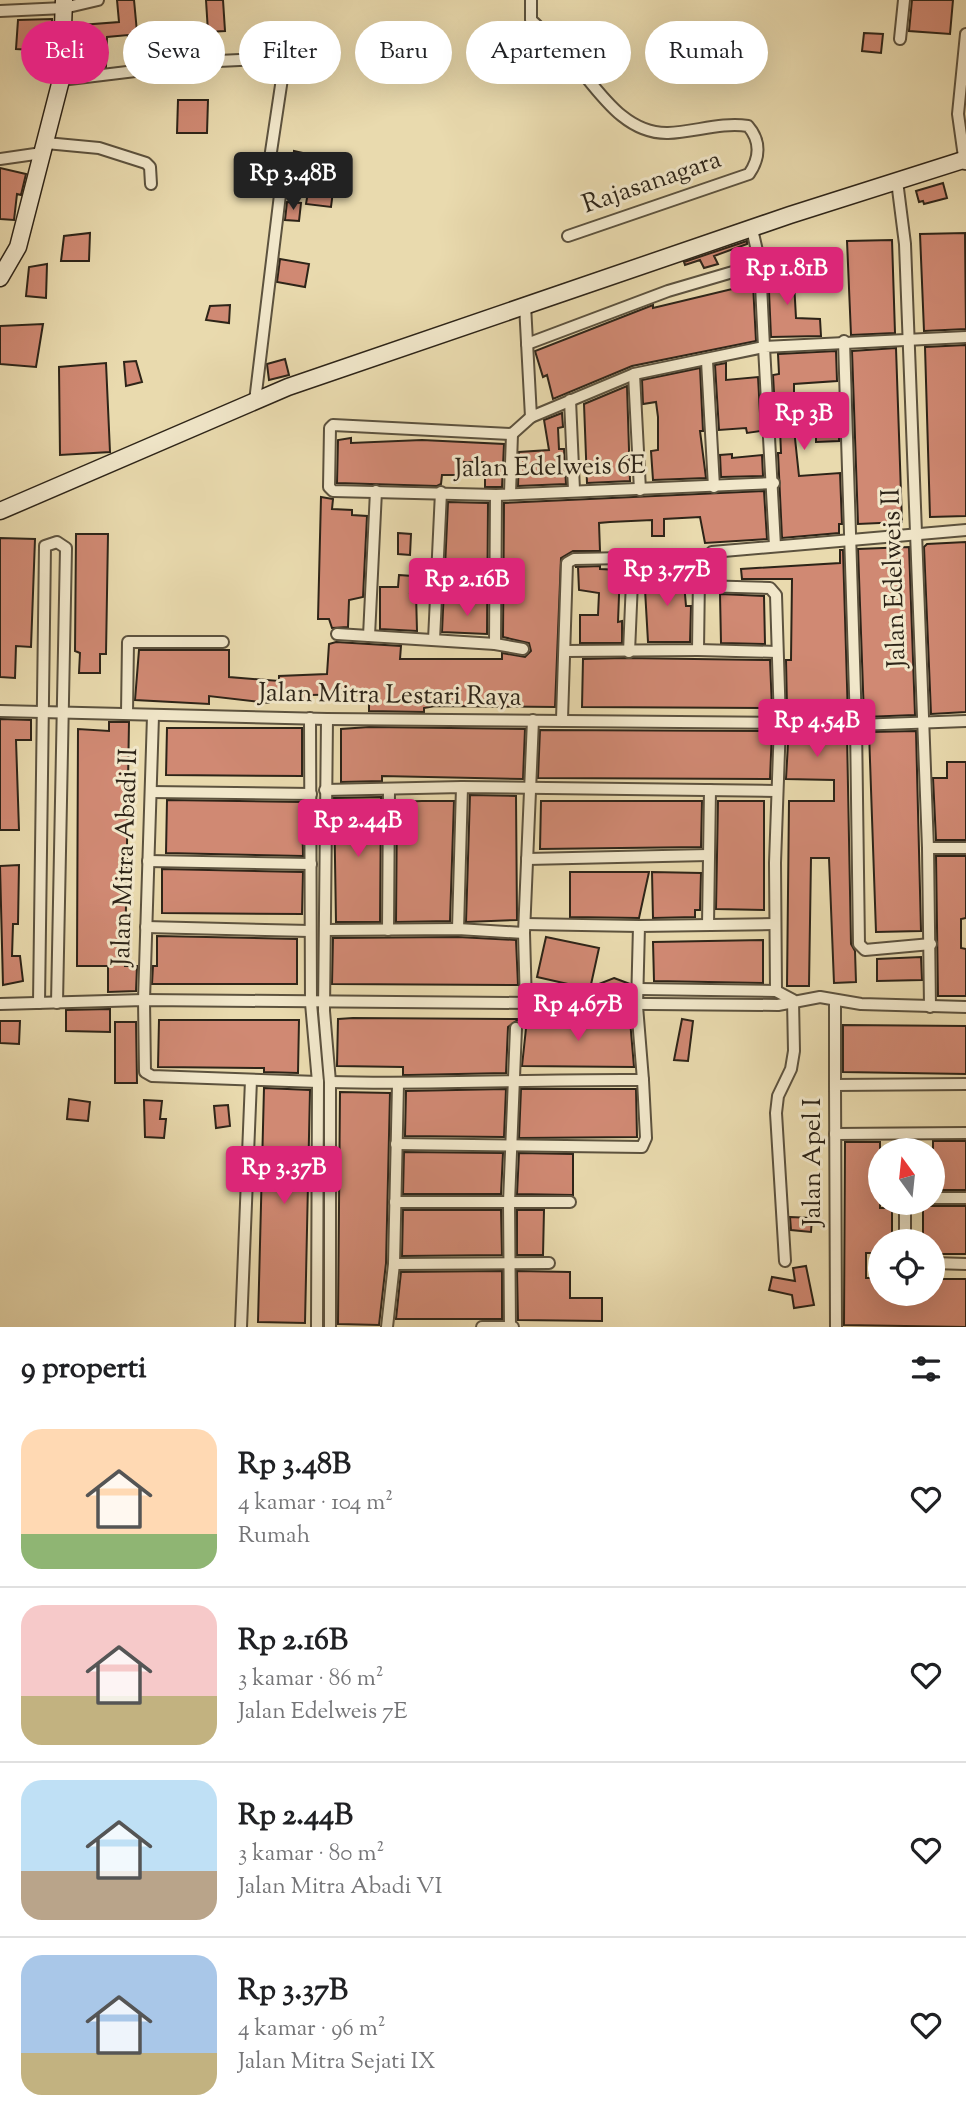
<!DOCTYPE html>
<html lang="id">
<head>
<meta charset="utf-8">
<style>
	body { margin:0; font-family:"Sorts Mill Goudy",serif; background:#f6f6f6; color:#202124; height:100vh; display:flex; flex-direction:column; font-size:26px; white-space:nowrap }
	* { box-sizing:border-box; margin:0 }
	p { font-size:23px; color:#757577 }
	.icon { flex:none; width:38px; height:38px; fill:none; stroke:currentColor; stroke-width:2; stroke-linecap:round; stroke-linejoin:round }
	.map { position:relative; height:1327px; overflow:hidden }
	.drawer { display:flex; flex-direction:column; background:#fff; flex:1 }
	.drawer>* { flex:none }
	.hud { position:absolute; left:21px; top:21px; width:924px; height:63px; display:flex; gap:14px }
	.needle { width:46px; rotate:345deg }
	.controls { position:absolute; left:868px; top:1138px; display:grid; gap:14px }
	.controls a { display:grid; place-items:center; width:77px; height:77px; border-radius:50%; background:#fff; box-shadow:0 7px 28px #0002; font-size:35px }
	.price { position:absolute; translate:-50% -60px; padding:0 16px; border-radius:7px; background:#db2777; color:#fff; font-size:23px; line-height:46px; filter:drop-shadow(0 2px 4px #0008) }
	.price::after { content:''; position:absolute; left:50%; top:42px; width:21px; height:16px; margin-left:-10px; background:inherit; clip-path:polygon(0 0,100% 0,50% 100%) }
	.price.active { background:#222; color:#fff }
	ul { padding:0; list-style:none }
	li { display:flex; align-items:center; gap:21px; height:175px; padding:0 21px }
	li+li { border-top:2px solid #e0e0e0 }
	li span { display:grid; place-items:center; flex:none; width:196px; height:140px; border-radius:21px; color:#555 }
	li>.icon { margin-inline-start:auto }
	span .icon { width:84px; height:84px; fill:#fffc; stroke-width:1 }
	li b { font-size:30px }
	h2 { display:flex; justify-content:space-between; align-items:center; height:84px; padding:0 21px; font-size:30px }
	.chip { padding:0 24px; border-radius:32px; background:#fff; box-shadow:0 7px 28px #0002; font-size:24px; line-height:63px }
	.chip.active { background:#db2777; color:#fff }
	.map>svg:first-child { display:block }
	.building { fill:#d08973; stroke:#2d2418; stroke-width:2 }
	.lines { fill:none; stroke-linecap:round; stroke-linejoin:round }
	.street-casing { stroke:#5c523e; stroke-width:14 }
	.secondary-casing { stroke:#2d2418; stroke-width:19 }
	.street { stroke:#f1e7ca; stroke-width:10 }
	.secondary { stroke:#f1e7ca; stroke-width:16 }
	.labels { text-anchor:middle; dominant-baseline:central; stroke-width:6; stroke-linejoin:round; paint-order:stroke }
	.street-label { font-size:26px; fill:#2d2418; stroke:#f1e7ca }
</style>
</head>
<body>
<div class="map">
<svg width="966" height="1327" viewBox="0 0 966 1327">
	<rect width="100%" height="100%" fill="#e9daae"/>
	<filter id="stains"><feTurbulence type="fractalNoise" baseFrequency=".00286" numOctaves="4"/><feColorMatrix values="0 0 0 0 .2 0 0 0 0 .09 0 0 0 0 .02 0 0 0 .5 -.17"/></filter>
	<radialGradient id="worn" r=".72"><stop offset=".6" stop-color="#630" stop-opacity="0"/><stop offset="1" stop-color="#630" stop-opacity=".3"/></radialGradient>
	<g class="building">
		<polygon points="117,0 134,0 137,32 171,30 173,56 143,58 143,62 131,64 128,35 107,37 106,67 72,71 73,43 83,43 81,25 119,22"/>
		<polygon points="206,0 223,0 225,31 208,32"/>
		<polygon points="912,0 953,0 950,34 909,31"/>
		<polygon points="52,19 52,51 16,49 18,20"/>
		<polygon points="864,33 883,34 881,53 862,51"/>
		<polygon points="178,100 208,100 207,133 177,133"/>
		<polygon points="294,151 325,158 322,179 329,180 328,191 333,191 331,207 306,204 310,180 315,176 315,169 309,164 293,163"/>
		<polygon points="0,168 26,174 21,195 17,194 14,220 0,219"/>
		<polygon points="943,183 947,198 924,204 923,201 919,202 916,191"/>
		<polygon points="287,202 301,203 299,221 285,220"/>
		<polygon points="90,233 89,261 61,261 64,236"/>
		<polygon points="965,233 966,329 924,331 920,234"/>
		<polygon points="892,240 895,333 851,335 847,241"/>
		<polygon points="747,241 747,244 714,256 718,264 704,268 700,260 685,265 684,262"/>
		<polygon points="280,259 309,264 305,287 277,282"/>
		<polygon points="47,264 46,298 26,296 29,267"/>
		<polygon points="793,264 796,318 820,319 821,336 771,337 768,269"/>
		<polygon points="753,284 756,341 632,366 553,399 547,375 543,377 535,351 653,305 653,308"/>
		<polygon points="230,305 229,323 206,320 210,306"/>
		<polygon points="43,324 36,367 0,364 0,326"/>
		<polygon points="966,345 966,516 930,517 925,347"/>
		<polygon points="896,348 902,522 858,524 852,351"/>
		<polygon points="836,351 837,381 794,384 794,429 799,476 840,473 842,524 839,524 839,533 782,538 778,453 781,453 780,429 776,429 773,375 779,374 778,354"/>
		<polygon points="285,359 289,375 269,380 267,364"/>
		<polygon points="136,361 142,382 126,386 124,362"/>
		<polygon points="106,363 110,452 60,455 59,367"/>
		<polygon points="726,363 726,380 758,377 761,431 747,433 746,428 719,430 715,365"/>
		<polygon points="700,368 703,431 700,431 706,478 653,480 651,451 658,450 658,417 656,402 643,404 642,380"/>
		<polygon points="627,386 630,481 587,483 584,404"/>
		<polygon points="562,413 563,427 558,428 559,449 564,449 566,484 518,486 519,452 549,450 544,420"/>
		<polygon points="839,425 839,441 816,442 816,427"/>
		<polygon points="351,438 351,443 422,440 504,444 502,487 485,487 485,462 464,462 463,475 442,475 441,484 437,486 337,483 338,440"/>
		<polygon points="732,454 732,458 762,455 763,476 721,477 720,455"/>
		<polygon points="764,491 767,539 705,543 700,517 664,519 664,536 652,536 652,520 610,522 599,523 600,551 573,551 561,558 555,707 435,706 424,708 424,712 369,711 369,694 308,695 308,699 270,700 269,703 209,696 209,704 135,700 139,650 229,650 229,677 279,681 279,676 327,674 329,644 336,642 401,646 400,659 502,659 502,653 525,657 531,651 529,643 503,637 503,635 504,503"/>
		<polygon points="321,497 333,499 332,509 352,510 352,515 367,516 363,597 349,600 348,627 332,628 329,619 318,619"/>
		<polygon points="448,502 488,503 487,634 442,632"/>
		<polygon points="398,533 411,534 410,555 398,554"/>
		<polygon points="76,534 108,534 106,654 100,654 100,673 79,673 80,653 75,651"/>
		<polygon points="0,538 35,539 31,647 16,646 15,678 0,677"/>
		<polygon points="966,542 966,712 931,714 924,547 927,544"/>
		<polygon points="909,547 915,715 864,717 858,549"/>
		<polygon points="840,550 843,550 848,718 820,720 813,728 821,736 847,734 851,944 855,951 856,982 834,983 829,858 811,858 809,986 787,986 789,801 834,801 834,780 786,779 790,708 787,708 786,660 791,660 792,579 742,579 741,569 840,563"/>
		<polygon points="600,566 600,569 620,570 618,622 622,621 622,643 580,643 580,615 598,615 599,593 579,590 578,567 575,567"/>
		<polygon points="683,571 686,606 691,606 690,642 648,642 644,572"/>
		<polygon points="399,575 412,576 410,593 416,593 417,631 380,629 380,587 398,587"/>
		<polygon points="720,594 764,596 765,644 721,643"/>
		<polygon points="625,658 770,660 772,708 582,707 583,659"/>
		<polygon points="0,719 31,720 31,740 16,740 19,830 0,830"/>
		<polygon points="109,722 129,722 125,966 137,966 136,991 108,992 108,966 77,966 78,729 109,731"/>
		<polygon points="369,727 525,729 523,779 382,776 382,781 341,782 341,729"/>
		<polygon points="167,728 302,728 302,776 166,775"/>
		<polygon points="540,730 772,731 770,779 538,778"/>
		<polygon points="916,731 921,931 876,932 869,732"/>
		<polygon points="947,762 966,762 966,840 936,840 933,778 947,778"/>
		<polygon points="470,795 516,796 517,920 466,922"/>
		<polygon points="381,797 380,922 336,922 334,798"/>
		<polygon points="167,800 302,802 303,856 166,853"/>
		<polygon points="422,801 454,801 450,921 396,922 397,802"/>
		<polygon points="541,801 702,801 701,847 540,849"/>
		<polygon points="718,801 764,801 764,910 716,909"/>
		<polygon points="936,856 966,856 966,918 961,919 961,948 966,949 966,996 938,996"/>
		<polygon points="19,865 18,924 13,924 12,956 20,956 23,981 3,985 0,866"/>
		<polygon points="162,869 303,872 302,914 162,913"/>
		<polygon points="570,872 649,872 639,918 570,917"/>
		<polygon points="652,872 701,873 700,910 695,910 695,917 653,918"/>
		<polygon points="157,936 297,939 297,984 152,984 153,966 157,966"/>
		<polygon points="458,937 516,940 518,985 332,984 333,938"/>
		<polygon points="546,937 599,948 590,989 537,977"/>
		<polygon points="763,940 763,983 654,981 653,942"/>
		<polygon points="921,957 922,980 877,981 877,959"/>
		<polygon points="614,978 630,984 630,990 619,995 591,987"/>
		<polygon points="110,1009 110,1032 66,1031 66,1010"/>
		<polygon points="338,1019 353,1018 519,1019 508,1027 506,1073 409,1075 403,1075 403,1067 337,1066"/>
		<polygon points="527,1019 630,1020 634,1067 522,1066"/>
		<polygon points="682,1019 693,1021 688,1061 674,1060"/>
		<polygon points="159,1020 299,1020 298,1073 264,1072 264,1068 158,1067"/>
		<polygon points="0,1021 20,1021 19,1044 0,1043"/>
		<polygon points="115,1022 136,1022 137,1083 115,1083"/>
		<polygon points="843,1025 966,1026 966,1074 843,1072"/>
		<polygon points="264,1088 310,1090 305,1323 258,1322"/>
		<polygon points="506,1089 504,1137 405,1136 406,1091"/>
		<polygon points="521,1089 636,1089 637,1137 519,1138"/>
		<polygon points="340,1092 390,1093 386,1263 379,1325 338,1324"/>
		<polygon points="69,1099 90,1102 88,1121 67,1119"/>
		<polygon points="144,1100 162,1101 160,1119 166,1119 164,1138 145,1137"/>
		<polygon points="228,1105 230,1126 216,1128 214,1106"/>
		<rect x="933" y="1141" width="33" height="49"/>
		<polygon points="845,1142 880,1142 880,1208 892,1208 892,1241 880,1241 880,1253 866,1253 866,1278 880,1278 880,1293 933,1293 933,1279 966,1279 966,1327 844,1325"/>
		<polygon points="404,1152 503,1153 501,1194 403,1194"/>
		<polygon points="519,1153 573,1154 573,1195 517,1194"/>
		<polygon points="923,1206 966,1206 966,1254 933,1254 933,1241 923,1241"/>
		<polygon points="403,1210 501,1210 502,1255 402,1256"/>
		<polygon points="517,1210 544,1210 543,1255 517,1255"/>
		<polygon points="790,1217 812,1218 811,1232 791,1230"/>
		<polygon points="806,1266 814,1305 794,1308 792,1295 769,1290 772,1277 795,1281 793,1268"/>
		<polygon points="502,1271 502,1319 396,1319 401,1272"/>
		<polygon points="517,1271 570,1272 570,1298 602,1298 602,1321 518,1320"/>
	</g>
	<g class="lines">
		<defs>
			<g id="street">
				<path d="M 531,0 L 531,20 C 545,33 560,46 573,61 C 599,91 624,134 668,133 C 695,132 721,122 748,126 C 761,141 760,158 749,174 L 568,236"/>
				<polyline points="0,11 64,8 98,0"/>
				<polyline points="900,39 904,0"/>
				<polyline points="282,58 322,52"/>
				<polyline points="61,80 218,61 282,58 283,72 269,165 283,170 255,401"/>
				<polyline points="46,143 99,148 146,163 150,167 151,184"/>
				<polyline points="0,159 42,153"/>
				<polyline points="965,164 958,114 966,34"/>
				<polyline points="283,170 308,172"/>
				<polyline points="897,181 905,244 928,848 930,1007"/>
				<polyline points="525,305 531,417 634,374 764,347 760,264 752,229"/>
				<polyline points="844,341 856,725 966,721"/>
				<polyline points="527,344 668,291 760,264"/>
				<polyline points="707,361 714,487"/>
				<polyline points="634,374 640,490"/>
				<polyline points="570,400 574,490"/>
				<polyline points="531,417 512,434 333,425 330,428 329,487 333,491 496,495 774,483"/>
				<polyline points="510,493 512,434"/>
				<polyline points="775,546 764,347 966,337"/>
				<polyline points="712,552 966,530"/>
				<polyline points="699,586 770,588 776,595 780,723 775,863 776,991"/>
				<polyline points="337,634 495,644 523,649"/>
				<polyline points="369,636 376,491"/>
				<polyline points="434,640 441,492"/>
				<polyline points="495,644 496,495"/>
				<polyline points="698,650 777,652"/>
				<polyline points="629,652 633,558"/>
				<polyline points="0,711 327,719 780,723"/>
				<polyline points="127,713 128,642 223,642"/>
				<polyline points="153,716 144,1000 145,1072 152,1076 318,1082"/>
				<polyline points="310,718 311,1003 318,1082 317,1327"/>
				<polyline points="327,719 324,1011 330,1082 330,1327"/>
				<polyline points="562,719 567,563 574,559 678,557 695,566 699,576 698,650 565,651"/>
				<polyline points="821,728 856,725 859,944 865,950 931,944"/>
				<polyline points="325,790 462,787 776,791"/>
				<polyline points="151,792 311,794"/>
				<polyline points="928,848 966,848"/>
				<polyline points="527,859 708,855"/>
				<polyline points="148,861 311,864"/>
				<polyline points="525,924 639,926"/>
				<polyline points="708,925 710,790"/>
				<polyline points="146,927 310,931"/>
				<polyline points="458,929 462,787"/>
				<polyline points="325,930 458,929 524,933"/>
				<polyline points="388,930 389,791"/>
				<polyline points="639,989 776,991 793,1000 794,1051 791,1069 778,1096 776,1113 785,1261"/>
				<polyline points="39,1003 45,546 57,542 66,548 57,1003"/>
				<polyline points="0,1004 144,1000 778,1005 820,997 861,1004 966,1007"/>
				<polyline points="526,1005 524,933 533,720"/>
				<path d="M 330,1082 C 435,1085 539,1079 643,1080 L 637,1006 L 639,926 L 774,924"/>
				<polyline points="835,1085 835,1001"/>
				<polyline points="835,1134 966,1133"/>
				<polyline points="396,1144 642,1147 646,1138 643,1080"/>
				<polyline points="933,1198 966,1198"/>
				<polyline points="395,1202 570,1202"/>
				<polyline points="905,1202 905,1241"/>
				<polyline points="933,1263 966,1264"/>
				<polyline points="394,1264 549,1263"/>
				<polyline points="241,1327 251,1080"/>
				<polyline points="387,1327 394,1264 398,1084"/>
				<polyline points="482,1327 513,1327"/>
				<polyline points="510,1327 509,1202 516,1028"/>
				<polyline points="836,1327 835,1085 966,1084"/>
			</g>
			<g id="secondary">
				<polyline points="0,278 18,247 61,80 64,0"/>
				<polyline points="0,511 288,387 790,215 966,159"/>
			</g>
		</defs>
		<use href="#street" class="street-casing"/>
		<use href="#secondary" class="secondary-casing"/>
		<use href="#street" class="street"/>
		<use href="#secondary" class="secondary"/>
	</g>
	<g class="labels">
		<g class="street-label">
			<text transform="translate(652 183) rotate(-19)">Rajasanagara</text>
			<text transform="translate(550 468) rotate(-1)">Jalan Edelweis 6E</text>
			<text transform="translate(895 578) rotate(-92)">Jalan Edelweis II</text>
			<text transform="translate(390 696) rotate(1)">Jalan Mitra Lestari Raya</text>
			<text transform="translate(126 857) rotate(-88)">Jalan Mitra Abadi II</text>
			<text transform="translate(813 1162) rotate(-90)">Jalan Apel I</text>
		</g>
	</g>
	<rect width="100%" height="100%" filter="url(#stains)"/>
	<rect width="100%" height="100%" fill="url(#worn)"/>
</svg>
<div class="controls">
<a><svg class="needle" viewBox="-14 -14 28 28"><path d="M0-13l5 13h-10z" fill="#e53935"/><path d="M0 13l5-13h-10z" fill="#757577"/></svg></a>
<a><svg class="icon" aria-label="locate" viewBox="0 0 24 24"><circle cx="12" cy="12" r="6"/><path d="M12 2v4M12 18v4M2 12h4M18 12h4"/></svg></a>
</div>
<b class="price active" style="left:293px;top:212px">Rp 3.48B</b>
<b class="price" style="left:787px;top:307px">Rp 1.81B</b>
<b class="price" style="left:804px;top:452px">Rp 3B</b>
<b class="price" style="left:667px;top:608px">Rp 3.77B</b>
<b class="price" style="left:467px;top:618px">Rp 2.16B</b>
<b class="price" style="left:817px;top:759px">Rp 4.54B</b>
<b class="price" style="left:358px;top:859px">Rp 2.44B</b>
<b class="price" style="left:578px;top:1043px">Rp 4.67B</b>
<b class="price" style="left:284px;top:1206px">Rp 3.37B</b>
<div class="hud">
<a class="chip active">Beli</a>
<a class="chip">Sewa</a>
<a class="chip">Filter</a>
<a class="chip">Baru</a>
<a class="chip">Apartemen</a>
<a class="chip">Rumah</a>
</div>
</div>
<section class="drawer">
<h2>9 properti<svg class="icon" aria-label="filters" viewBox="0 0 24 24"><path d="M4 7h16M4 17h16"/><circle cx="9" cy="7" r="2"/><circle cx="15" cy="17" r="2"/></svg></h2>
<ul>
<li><span style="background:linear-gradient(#ffd9b3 75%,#8fb573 0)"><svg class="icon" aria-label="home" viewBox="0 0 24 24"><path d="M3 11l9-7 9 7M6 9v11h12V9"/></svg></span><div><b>Rp 3.48B</b><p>4 kamar · 104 m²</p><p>Rumah</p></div><svg class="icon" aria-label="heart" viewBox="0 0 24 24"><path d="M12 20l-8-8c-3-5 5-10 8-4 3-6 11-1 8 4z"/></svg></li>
<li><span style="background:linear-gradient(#f6c9c9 65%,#c2b280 0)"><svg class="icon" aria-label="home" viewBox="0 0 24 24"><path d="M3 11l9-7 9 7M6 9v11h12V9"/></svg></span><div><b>Rp 2.16B</b><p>3 kamar · 86 m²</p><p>Jalan Edelweis 7E</p></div><svg class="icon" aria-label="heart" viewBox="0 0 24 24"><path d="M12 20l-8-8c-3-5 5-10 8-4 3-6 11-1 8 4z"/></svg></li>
<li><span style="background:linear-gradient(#bfe0f5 65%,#b9a48a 0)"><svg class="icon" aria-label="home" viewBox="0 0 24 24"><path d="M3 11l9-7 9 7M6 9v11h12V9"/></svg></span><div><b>Rp 2.44B</b><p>3 kamar · 80 m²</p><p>Jalan Mitra Abadi VI</p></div><svg class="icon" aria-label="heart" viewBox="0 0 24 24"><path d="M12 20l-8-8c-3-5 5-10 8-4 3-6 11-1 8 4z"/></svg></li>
<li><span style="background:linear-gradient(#a9c7e8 70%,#c2b280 0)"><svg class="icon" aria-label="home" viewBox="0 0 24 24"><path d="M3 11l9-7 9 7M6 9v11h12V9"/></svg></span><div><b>Rp 3.37B</b><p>4 kamar · 96 m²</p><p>Jalan Mitra Sejati IX</p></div><svg class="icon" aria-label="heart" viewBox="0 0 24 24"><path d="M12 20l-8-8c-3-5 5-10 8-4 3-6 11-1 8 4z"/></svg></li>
</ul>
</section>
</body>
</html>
